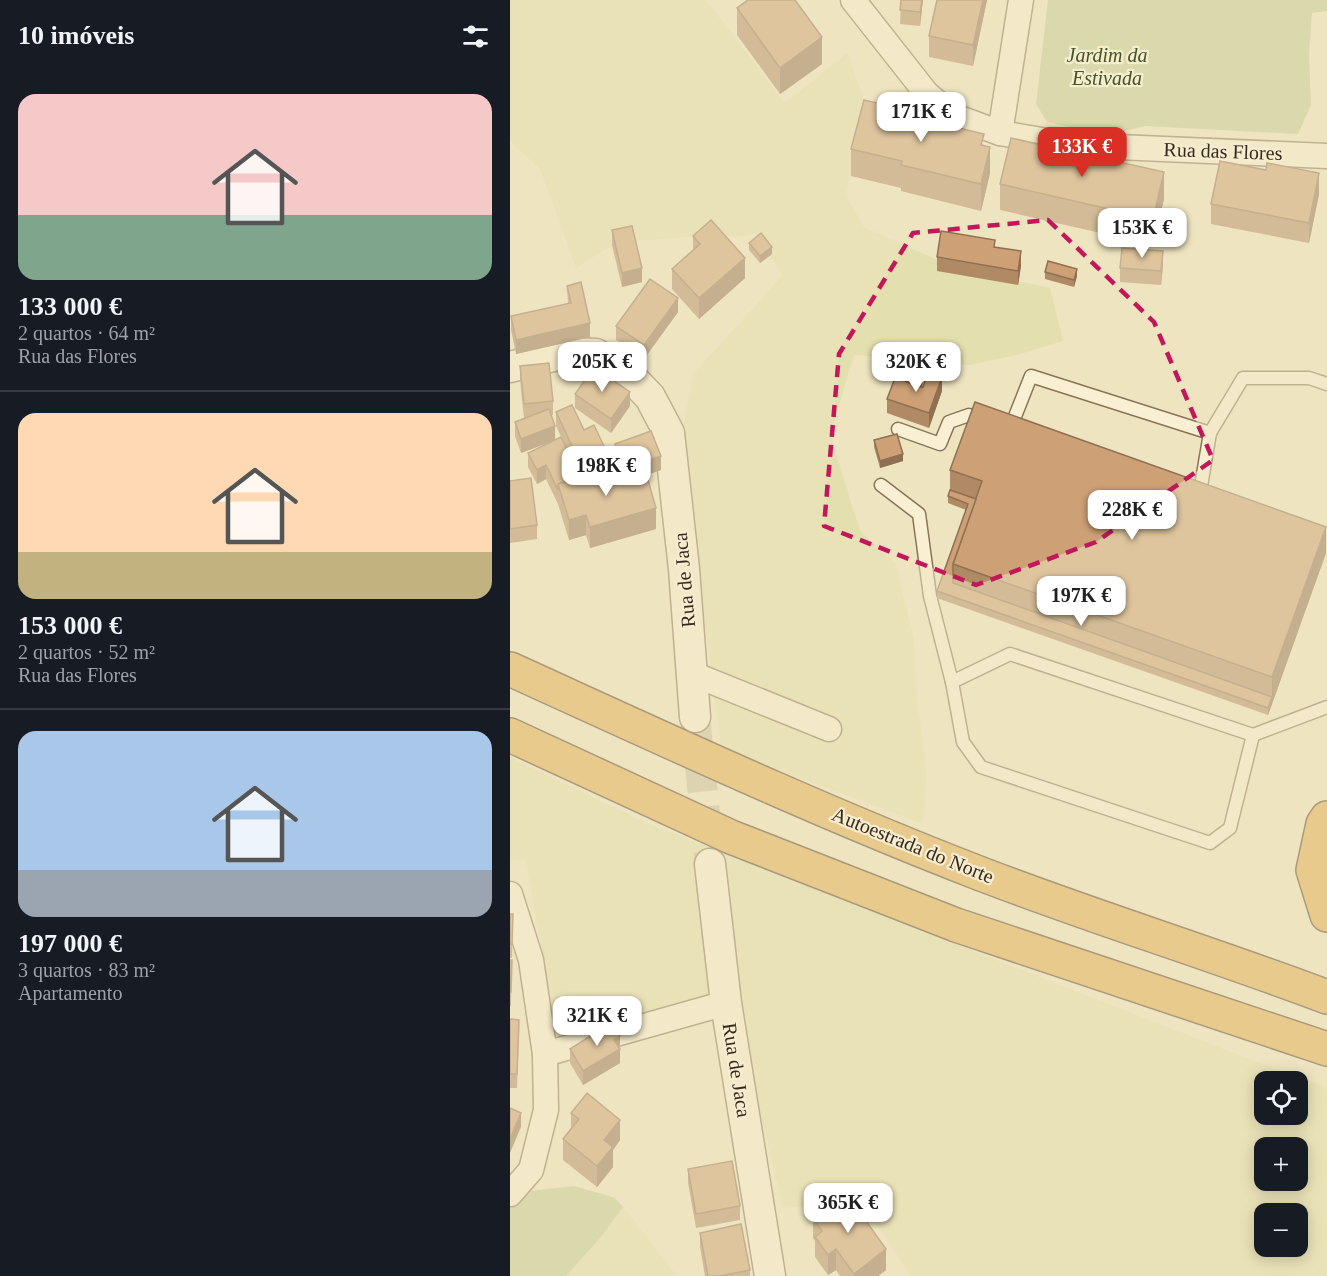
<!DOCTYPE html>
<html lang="pt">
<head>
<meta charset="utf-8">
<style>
	body { margin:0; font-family:Georgia,serif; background:#242831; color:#f1f3f6; height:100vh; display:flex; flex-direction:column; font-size:22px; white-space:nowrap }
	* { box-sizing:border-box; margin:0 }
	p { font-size:20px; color:#9ea1a6 }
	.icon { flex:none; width:33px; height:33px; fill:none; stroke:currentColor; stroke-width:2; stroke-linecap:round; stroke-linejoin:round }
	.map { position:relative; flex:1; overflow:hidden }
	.sheet { display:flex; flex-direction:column; background:#171b24; width:510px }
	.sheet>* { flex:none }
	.tools { position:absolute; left:744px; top:1071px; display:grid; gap:12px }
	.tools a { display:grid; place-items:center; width:54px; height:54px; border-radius:12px; background:#171b24; box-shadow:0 3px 15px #0003; font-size:30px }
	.price { position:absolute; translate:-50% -51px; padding:0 14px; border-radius:12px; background:#fff; color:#222; font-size:20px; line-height:39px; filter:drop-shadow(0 2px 3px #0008) }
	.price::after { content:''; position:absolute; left:50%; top:36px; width:18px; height:14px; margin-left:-9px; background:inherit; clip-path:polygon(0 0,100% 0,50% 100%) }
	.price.current { background:#d93025; color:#fff }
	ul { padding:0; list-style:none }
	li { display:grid; align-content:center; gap:12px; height:318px; padding:0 18px }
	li+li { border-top:2px solid #363941 }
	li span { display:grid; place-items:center; height:186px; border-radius:18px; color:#555 }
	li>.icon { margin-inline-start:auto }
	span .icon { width:108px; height:108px; fill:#fffc; stroke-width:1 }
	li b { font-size:26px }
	h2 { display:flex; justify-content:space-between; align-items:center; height:72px; padding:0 18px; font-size:26px }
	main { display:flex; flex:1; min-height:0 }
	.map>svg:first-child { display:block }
	.farmland { fill:#e4dfae; fill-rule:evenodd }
	.green { fill:#c2cc94 }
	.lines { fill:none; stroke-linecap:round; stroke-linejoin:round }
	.tertiary-tunnel { stroke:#c9bf9f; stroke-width:30; stroke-dasharray:30 15; stroke-linecap:butt }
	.service-casing { stroke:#887558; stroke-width:15 }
	.minor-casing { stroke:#887558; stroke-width:27 }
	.tertiary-casing { stroke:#887558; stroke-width:33 }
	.motorway-casing { stroke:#55422d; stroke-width:36 }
	.service { stroke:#f9f0d4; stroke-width:12 }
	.minor { stroke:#f9f0d4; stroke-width:24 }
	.tertiary { stroke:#f9f0d4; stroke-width:30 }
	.motorway { stroke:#dfaa4f; stroke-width:33 }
	.wall { fill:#b08a65 }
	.shaded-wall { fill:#907053 }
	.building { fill:#cda076; stroke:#907053; stroke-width:1.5 }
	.marked { fill:none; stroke:#c2185b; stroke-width:4.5; stroke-dasharray:12 8; stroke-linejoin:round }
	.labels { text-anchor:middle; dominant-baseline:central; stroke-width:4.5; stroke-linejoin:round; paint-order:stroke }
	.park-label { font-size:20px; font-style:italic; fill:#445423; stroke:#f6edd0 }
	.street-label { font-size:20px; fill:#372b1d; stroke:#f6edd0 }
</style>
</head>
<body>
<main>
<section class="sheet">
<h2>10 imóveis<svg class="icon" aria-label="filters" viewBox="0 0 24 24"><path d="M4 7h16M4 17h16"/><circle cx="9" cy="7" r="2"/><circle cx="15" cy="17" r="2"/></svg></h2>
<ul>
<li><span style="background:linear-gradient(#f6c9c9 65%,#7fa58c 0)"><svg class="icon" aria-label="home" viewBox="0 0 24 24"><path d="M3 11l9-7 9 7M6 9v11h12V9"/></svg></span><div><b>133 000 €</b><p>2 quartos · 64 m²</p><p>Rua das Flores</p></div></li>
<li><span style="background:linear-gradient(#ffd9b3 75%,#c2b280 0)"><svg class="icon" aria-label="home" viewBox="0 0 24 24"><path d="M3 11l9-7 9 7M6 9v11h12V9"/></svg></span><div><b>153 000 €</b><p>2 quartos · 52 m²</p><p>Rua das Flores</p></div></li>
<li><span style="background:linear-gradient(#a9c7e8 75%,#9aa5b1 0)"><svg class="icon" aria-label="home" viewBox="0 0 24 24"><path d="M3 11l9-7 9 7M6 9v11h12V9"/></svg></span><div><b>197 000 €</b><p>3 quartos · 83 m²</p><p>Apartamento</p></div></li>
</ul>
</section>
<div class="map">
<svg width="817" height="1276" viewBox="0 0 817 1276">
	<rect width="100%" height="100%" fill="#eee4c0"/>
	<g class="farmland">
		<polygon points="0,0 196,0 275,103 337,53 355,102 336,196 354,227 443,267 540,288 553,341 510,354 459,365 344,355 320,435 350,531 386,564 403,636 407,699 417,775 413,824 211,748 190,586 173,431 183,374 273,275 245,234 229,237 196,235 143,240 109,241 66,268 30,169 0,141"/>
		<path d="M 0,757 L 134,822 L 775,1073 L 817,1087 L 817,1276 L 401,1276 L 352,1202 L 273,1208 L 222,993 L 82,1030 L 48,1035 L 15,859 L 0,861 ZM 754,1082 L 788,1082 L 788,1114 L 754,1114 ZM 754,1148 L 788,1148 L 788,1180 L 754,1180 ZM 754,1214 L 788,1214 L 788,1246 L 754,1246 Z"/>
		<polygon points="113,1207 167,1276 56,1276 91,1237"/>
	</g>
	<g class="green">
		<polygon points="538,0 817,0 817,11 802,13 799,54 801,105 788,134 635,126 597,135 537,122 526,104"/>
		<polygon points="0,1180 19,1191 64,1186 105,1198 113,1207 91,1237 56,1276 0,1276"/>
	</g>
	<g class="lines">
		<polyline class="tertiary-tunnel" points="185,717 200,864"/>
		<defs>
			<g id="service">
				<polyline points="388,429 430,444 439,422 459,415 475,421"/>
				<polyline points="500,429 521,376 700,433 733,378 799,378 817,384"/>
				<polyline points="371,485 409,514 420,596 442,682 453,742 471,767 700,843 720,828 743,735"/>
				<polyline points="696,493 690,492 700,433"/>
				<polyline points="442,682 500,654 743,735 817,707"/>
			</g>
			<g id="minor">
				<polyline points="343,0 417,94 444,116 490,133 561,145 817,156"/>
				<polyline points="490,133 511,0"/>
				<polyline points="183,674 319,729"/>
				<polyline points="0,894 21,960 35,1054 36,1110 21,1170 0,1194"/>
				<polyline points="35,1054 216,1003"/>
			</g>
			<g id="tertiary">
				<polyline points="0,367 55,353 86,354 117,373 140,397 159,433 174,569 185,717"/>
				<polyline points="200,864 216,1003 260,1276"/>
			</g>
			<g id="motorway">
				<path d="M 0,669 C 154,739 308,811 466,872 C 582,917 701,953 817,997"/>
				<polyline points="0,735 221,837 446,925 817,1049"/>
				<polyline points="817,818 813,824 803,870 817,915"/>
			</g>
		</defs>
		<use href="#service" class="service-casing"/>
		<use href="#minor" class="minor-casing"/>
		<use href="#tertiary" class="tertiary-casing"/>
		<use href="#motorway" class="motorway-casing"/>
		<use href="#service" class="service"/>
		<use href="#minor" class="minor"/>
		<use href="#tertiary" class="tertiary"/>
		<use href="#motorway" class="motorway"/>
	</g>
	<g class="wall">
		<polygon points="236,0 285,0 312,64 270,94 227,35 227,8 237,1"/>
		<polygon points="391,0 413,0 410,26 390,24"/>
		<polygon points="477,0 463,66 419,57 419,36"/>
		<polygon points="401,117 474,145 480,173 471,211 391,191 391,188 341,176 341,149"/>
		<polygon points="756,170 809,194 799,243 701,224 701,204"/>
		<polygon points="490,184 654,199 643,245 490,210"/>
		<polygon points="102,230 132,282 112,287 102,245"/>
		<polygon points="183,236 235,278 189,319 162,289 162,269 183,250"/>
		<polygon points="239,243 262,254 250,263 239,250"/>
		<polygon points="485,247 511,266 508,285 427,271 427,257"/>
		<polygon points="653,265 651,285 610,282 610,268"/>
		<polygon points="535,272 567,276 564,287 535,279"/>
		<polygon points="57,286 80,337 6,354 1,330 1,316 58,304"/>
		<polygon points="168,312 134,359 106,340 106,326"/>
		<polygon points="10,366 43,401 43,415 41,415 45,440 71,478 46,426 46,412 74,430 97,467 79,475 110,481 113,480 105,458 105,444 151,470 136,475 146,529 80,548 76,535 59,540 48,504 36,479 27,484 18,467 18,453 43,441 11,453 5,436 5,422 14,418 10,380"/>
		<polygon points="412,387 432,391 419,428 377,413 377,399"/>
		<polygon points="65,394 120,406 101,433 65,408"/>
		<polygon points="364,440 393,461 370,468 364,447"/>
		<polygon points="440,470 816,553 758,715 427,598 427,591 456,510 438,503 438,496 440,490"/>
		<polygon points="0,481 27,525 27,539 0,543"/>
		<polygon points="0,914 3,914 2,958 0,958"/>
		<polygon points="0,960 2,960 1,1006 0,1006"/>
		<polygon points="0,1019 9,1034 7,1088 0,1088"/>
		<polygon points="110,1036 110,1063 73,1085 60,1063 60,1049"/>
		<polygon points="61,1113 110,1140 103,1150 103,1167 87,1187 53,1160 53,1139 61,1130"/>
		<polygon points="178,1169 230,1206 230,1220 186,1228 178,1183"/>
		<polygon points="303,1218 376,1270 368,1276 330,1276 326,1270 318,1275 305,1257 305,1241 303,1238"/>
		<polygon points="190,1233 240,1270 240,1276 195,1276 190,1247"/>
	</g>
	<g class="shaded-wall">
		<polygon points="412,0 413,0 410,26 410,12"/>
		<polygon points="473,0 477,0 463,66 463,45"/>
		<polygon points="312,37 312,64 270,94 270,68"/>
		<polygon points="480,147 480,173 471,211 471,184"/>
		<polygon points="654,172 654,199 643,245 643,219"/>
		<polygon points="809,173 809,194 799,243 799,223"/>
		<polygon points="262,247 262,254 250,263 250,256"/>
		<polygon points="511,251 511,266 508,285 508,271"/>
		<polygon points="653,251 653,265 651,285 651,271"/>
		<polygon points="235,258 235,278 189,319 189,298"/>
		<polygon points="132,268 132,282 112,287 112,273"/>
		<polygon points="567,269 567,276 564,287 564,280"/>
		<polygon points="168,298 168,312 134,359 134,345"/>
		<polygon points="80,323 80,337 6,354 6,340"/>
		<polygon points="432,377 432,391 419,428 419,413"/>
		<polygon points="120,392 120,406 101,433 101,419"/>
		<polygon points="45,426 45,440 11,453 11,439"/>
		<polygon points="97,453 97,467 71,479 71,465"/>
		<polygon points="393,454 393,461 370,468 370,461"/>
		<polygon points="151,456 151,470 114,483 114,469"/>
		<polygon points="36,465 36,479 27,484 27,470"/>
		<polygon points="146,508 146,529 80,548 80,527"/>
		<polygon points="76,515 76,535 59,540 59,520"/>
		<polygon points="816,527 816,553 758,715 758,708 762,697 762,677"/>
		<polygon points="110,1036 110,1063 73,1085 73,1071 104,1040"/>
		<polygon points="11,1113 11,1127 0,1153 0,1139"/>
		<polygon points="110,1120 110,1140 103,1150 103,1167 87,1187 87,1166 94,1140"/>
		<polygon points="326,1249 326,1270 318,1275 318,1255"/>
		<polygon points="376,1249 376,1270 368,1276 344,1276 344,1274"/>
	</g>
	<g class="building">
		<polygon points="238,0 285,0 312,37 270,68 227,8"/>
		<polygon points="391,0 412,0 410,12 390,10"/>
		<polygon points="427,0 473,0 463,45 419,36"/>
		<polygon points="354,100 401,111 399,116 474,134 471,145 480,147 471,184 391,165 392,161 341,149"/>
		<polygon points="501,138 654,172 643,219 490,184"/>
		<polygon points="710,161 756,170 757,163 809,173 799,223 701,204"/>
		<polygon points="201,220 235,258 189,298 162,269 190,244 183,236"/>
		<polygon points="122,226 132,268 112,273 102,230"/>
		<polygon points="431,231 485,240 484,247 511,251 508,271 427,257"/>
		<polygon points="251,233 262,247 250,256 239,243"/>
		<polygon points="612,248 653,251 651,271 610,268"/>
		<polygon points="538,261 567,269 564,280 535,272"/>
		<polygon points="140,279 168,298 134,345 106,326"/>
		<polygon points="71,282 80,323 6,340 1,316 61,303 57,286"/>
		<polygon points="39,363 43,401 14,404 10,366"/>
		<polygon points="84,367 120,392 101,419 65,394"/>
		<polygon points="418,372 432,377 419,413 377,399 385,378 413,387"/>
		<polygon points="398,378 412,383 411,387 397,382"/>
		<polygon points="465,402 816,527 762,677 443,564 472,481 440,470"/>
		<polygon points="62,405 74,430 84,425 97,453 71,465 46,412"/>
		<polygon points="39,409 45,426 11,439 5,422"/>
		<polygon points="141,431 151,456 114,469 105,444"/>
		<polygon points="387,434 393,454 370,461 364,440"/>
		<polygon points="51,437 70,478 48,484 48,490 36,465 27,470 18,453"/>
		<polygon points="106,467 110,481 136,473 146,508 80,527 76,515 59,520 48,484"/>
		<polygon points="21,478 27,525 0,529 0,481"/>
		<polygon points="440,490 466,499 443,564 443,583 762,697 758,708 427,591 458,504 438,496"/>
		<polygon points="0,914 3,914 2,944 0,944"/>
		<polygon points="0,960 2,960 1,992 0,992"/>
		<polygon points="0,1019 9,1020 7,1074 0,1074"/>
		<polygon points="102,1022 110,1036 104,1040 110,1049 73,1071 60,1049"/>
		<polygon points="77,1093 110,1120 94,1140 103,1147 87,1166 53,1139 69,1119 61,1113"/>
		<polygon points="0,1108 11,1113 0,1139"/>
		<polygon points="222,1161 230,1206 186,1214 178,1169"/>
		<polygon points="336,1193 376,1249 344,1274 326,1249 318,1255 305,1237 312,1231 303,1218"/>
		<polygon points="231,1224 240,1270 210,1276 198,1276 190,1233"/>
	</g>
	<path d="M0 0H817V1276H0ZM 538,220 L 644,322 L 703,460 L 586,542 L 466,585 L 314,526 L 329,354 L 403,233 Z" fill="#eee4c0" fill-opacity=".55" fill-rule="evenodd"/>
	<path class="marked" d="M 538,220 L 644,322 L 703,460 L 586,542 L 466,585 L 314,526 L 329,354 L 403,233 Z"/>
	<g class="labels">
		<g class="park-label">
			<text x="597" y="55">Jardim da<tspan x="597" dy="23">Estivada</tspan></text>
		</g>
		<g class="street-label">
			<text transform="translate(713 151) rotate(2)">Rua das Flores</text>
			<text transform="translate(174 580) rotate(-95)">Rua de Jaca</text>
			<text transform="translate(403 845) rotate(22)">Autoestrada do Norte</text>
			<text transform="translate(227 1070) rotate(81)">Rua de Jaca</text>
		</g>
	</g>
</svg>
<div class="tools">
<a><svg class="icon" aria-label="locate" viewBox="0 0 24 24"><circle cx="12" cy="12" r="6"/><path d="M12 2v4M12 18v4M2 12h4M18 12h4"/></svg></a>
<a>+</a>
<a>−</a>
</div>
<b class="price" style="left:411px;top:143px">171K €</b>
<b class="price current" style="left:572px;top:178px">133K €</b>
<b class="price" style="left:632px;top:259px">153K €</b>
<b class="price" style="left:92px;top:393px">205K €</b>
<b class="price" style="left:406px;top:393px">320K €</b>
<b class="price" style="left:96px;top:497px">198K €</b>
<b class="price" style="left:622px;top:541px">228K €</b>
<b class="price" style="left:571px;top:627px">197K €</b>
<b class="price" style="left:87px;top:1047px">321K €</b>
<b class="price" style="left:338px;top:1234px">365K €</b>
</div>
</main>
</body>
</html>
